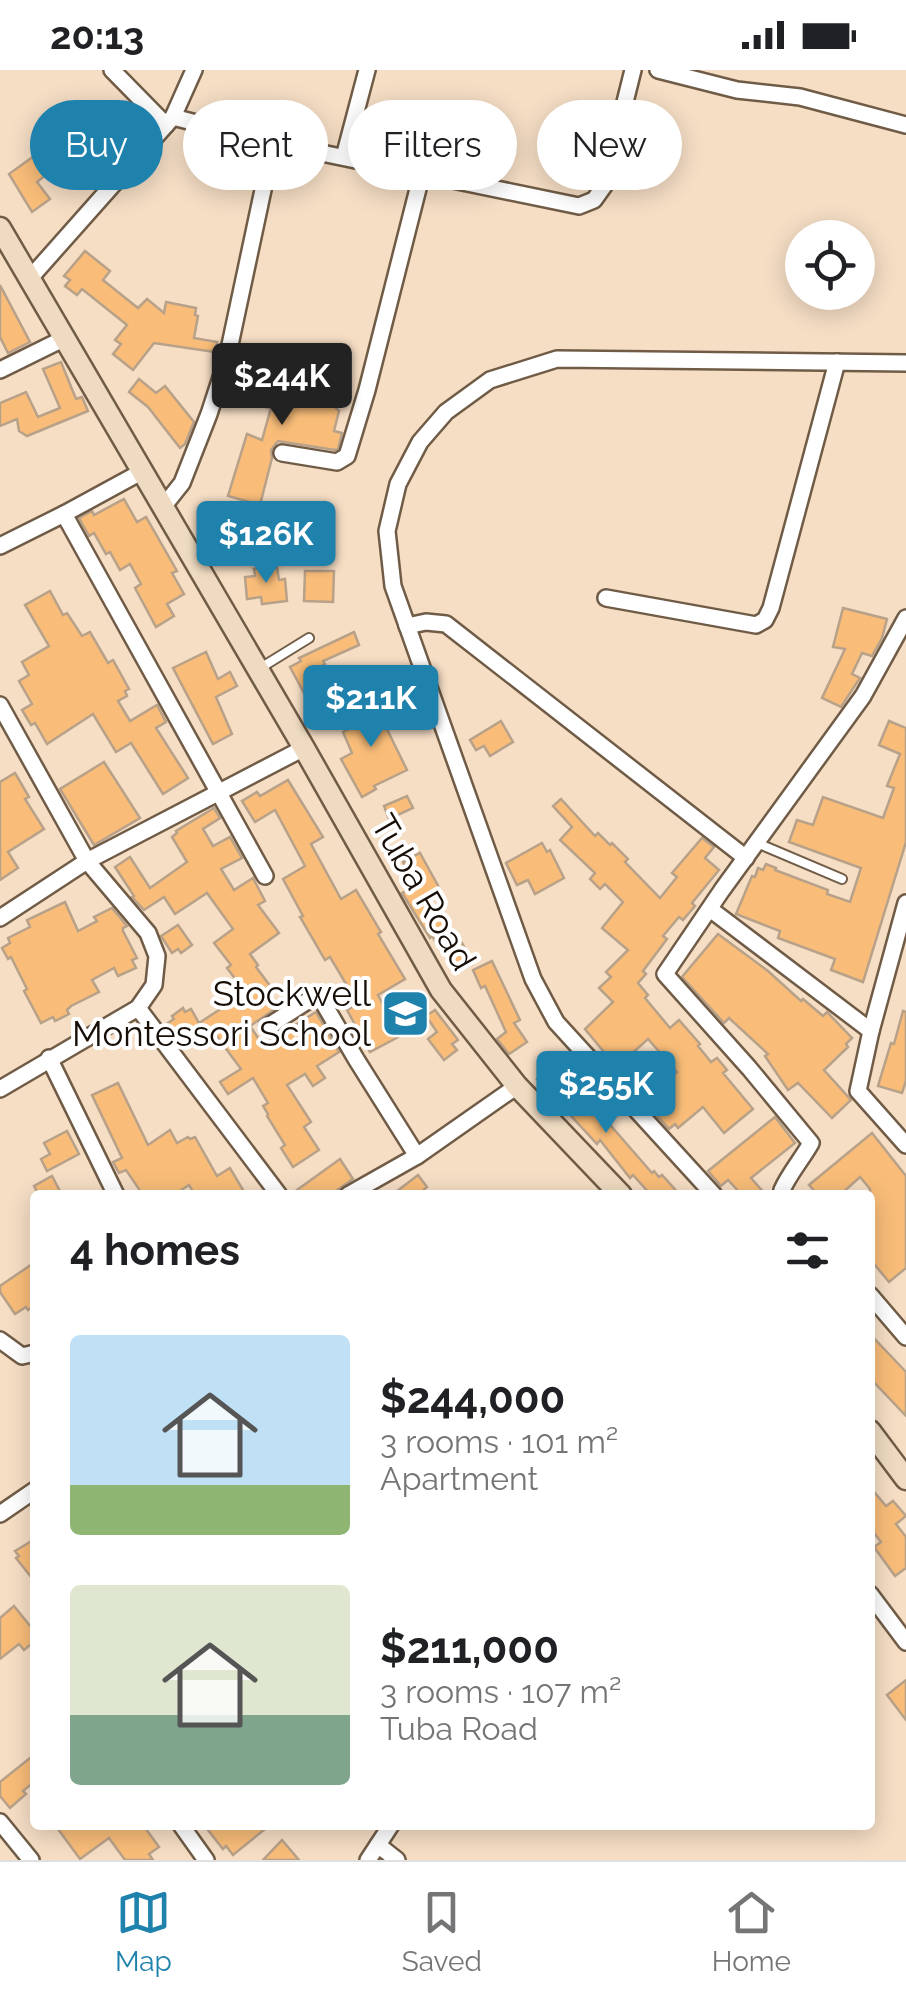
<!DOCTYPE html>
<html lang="en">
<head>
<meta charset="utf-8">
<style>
	body { margin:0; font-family:Raleway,sans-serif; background:#f6f6f6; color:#202124; height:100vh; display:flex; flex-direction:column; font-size:38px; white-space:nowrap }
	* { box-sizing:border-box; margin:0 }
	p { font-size:32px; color:#757577 }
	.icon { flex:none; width:55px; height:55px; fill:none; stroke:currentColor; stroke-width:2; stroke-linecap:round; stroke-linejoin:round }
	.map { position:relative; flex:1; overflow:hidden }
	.side { position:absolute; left:30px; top:1120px; width:845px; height:640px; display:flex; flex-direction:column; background:#fff; border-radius:10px; box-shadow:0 5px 25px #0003 }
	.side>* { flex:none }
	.guide { position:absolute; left:30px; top:30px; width:848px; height:90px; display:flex; gap:20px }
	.tools { position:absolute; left:785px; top:150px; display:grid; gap:20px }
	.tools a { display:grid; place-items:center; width:90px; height:90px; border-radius:50%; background:#fff; box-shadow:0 5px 25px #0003; font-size:50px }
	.price { position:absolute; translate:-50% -85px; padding:0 22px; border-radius:10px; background:#1f82ad; color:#fff; font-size:32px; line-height:65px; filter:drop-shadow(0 2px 5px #0008) }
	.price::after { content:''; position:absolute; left:50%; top:60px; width:30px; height:22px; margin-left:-15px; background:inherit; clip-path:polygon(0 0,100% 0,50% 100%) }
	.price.selected { background:#222; color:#fff }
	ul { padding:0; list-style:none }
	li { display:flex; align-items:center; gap:30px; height:250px; padding:0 40px }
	li span { display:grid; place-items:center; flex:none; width:280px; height:200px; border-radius:10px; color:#555 }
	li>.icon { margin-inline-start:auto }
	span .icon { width:120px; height:120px; fill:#fffc; stroke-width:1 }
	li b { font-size:42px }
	h2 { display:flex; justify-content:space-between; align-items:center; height:120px; padding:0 40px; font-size:42px }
	.chip { padding:0 35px; border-radius:45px; background:#fff; box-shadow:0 5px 25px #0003; font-size:35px; line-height:90px }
	.chip.selected { background:#1f82ad; color:#fff }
	.status { display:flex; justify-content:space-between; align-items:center; height:70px; padding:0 50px; background:#fff; direction:ltr }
	.status svg { height:28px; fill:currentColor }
	.tab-bar { display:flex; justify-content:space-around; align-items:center; height:140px; border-top:2px solid #e0e0e0; background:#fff; font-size:28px; color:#757577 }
	.tab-bar a { display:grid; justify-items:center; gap:5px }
	.tab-bar .selected { color:#1f82ad }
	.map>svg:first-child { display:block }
	.building { fill:#f9bd79; stroke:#b8a189; stroke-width:2.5 }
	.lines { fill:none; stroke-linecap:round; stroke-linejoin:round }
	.lane-casing { stroke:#705c46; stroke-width:12 }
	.street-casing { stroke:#705c46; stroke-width:20 }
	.secondary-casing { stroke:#705c46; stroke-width:25 }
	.lane { stroke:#fff; stroke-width:8 }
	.street { stroke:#fff; stroke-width:15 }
	.secondary { stroke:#efdbc1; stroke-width:20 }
	.labels { text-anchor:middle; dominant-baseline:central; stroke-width:8; stroke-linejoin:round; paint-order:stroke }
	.street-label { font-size:35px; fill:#170f07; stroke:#fff }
	.poi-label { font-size:35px; fill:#170f07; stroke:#fff; text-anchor:end }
</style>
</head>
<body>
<div class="status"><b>20:13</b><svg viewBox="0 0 49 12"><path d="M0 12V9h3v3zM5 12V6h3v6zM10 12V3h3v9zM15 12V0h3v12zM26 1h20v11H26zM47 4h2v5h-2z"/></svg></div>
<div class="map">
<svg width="906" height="1790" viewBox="0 0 906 1790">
	<rect width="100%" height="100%" fill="#f6dec5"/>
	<g class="building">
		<polygon points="34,86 47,104 37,112 50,129 32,142 9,104"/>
		<polygon points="85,181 110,201 103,210 138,238 147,229 164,243 166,232 196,238 195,245 198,246 194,268 217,272 215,282 154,273 133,300 113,284 121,274 115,270 127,255 82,219 77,225 65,216 70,210 64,206"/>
		<polygon points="0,215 30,272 8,283 0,267"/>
		<polygon points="61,292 76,329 82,327 88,341 27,366 19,361 17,349 0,356 0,333 26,322 38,347 60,338 43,299"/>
		<polygon points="251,299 303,309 301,317 336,324 334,336 339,341 334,361 342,363 338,379 335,380 278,371 271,380 272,388 260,435 228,426 247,364 262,370 271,338 243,332"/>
		<polygon points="139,309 156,323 165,316 194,352 185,374 180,378 148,337 129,322"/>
		<polygon points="124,429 137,452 146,447 177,501 172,503 184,524 167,534 174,546 156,557 135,518 141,514 130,494 120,500 110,482 106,484 94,463 89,466 79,448 92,441 94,445"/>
		<polygon points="277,497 279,510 285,509 287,531 262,534 261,527 247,529 245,507 255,506 254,499"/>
		<polygon points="305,501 334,501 333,532 304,531"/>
		<polygon points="50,521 63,545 67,543 82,566 90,562 108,593 113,590 129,619 125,621 127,626 118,631 130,651 157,635 166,652 156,658 188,708 163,724 131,673 116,682 93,644 47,674 35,653 31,655 22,640 32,634 19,611 29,605 22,592 49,576 25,535"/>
		<polygon points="843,538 887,549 882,568 872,586 862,583 852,604 860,608 841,637 822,628 845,579 833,577"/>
		<polygon points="354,562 359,575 323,591 325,594 311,602 331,639 317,647 290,597 301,591 299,588"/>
		<polygon points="206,582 218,609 230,602 237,616 216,627 232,664 213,674 173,598"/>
		<polygon points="374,631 377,636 380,635 386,649 383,651 407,700 374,716 376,719 362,727 341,689 352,683 343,662 355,656 349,643"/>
		<polygon points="501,651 513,672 490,686 484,676 476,680 470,670"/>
		<polygon points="889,651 906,658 906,772 863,912 831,900 835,889 778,868 780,861 736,844 752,806 755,807 758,798 763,800 766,794 776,798 775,800 828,820 827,824 850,832 861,798 789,772 797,750 813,755 823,727 883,748 894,718 887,716 900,684 879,675"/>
		<polygon points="104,692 140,748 94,775 60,719"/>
		<polygon points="15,703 29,727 25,729 44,759 8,782 18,798 0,810 0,712"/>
		<polygon points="288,710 323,767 311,774 341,829 356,820 381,862 378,864 405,909 378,925 400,966 370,982 347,940 358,934 330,887 325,890 300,847 303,846 283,809 305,796 275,740 255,752 242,731 257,722 260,726"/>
		<polygon points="407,726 413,738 389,749 384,736"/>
		<polygon points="561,729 595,766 598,763 610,775 612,773 628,789 625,792 660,828 677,807 672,803 702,768 714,777 705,788 719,800 692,833 695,836 683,850 679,847 663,866 667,869 643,901 646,904 638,913 648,925 645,928 670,958 679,950 700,974 698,976 711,992 717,988 727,1000 723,1003 753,1039 724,1063 703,1037 678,1058 675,1054 669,1059 645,1032 650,1028 649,1026 677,1002 648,969 627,988 623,983 613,993 585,959 613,932 599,918 611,907 606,902 628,880 602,858 623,832 605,814 600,819 590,809 595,803 560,770 572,757 553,736"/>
		<polygon points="214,738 220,748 203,759 213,776 230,767 242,788 221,799 234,820 253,808 265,831 258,835 279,863 250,884 258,895 256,897 271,917 267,920 278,937 250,956 263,975 316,942 339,982 317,996 325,1008 313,1016 305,1004 287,1015 311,1052 304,1057 319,1080 293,1097 281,1078 285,1075 267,1046 268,1044 263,1036 268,1033 253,1008 228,1024 220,1012 241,999 212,960 182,978 165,955 174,949 172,946 183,938 185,942 191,939 199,953 236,929 230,920 239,914 227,898 231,895 214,873 233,859 207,823 175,844 164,827 144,840 132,827 134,826 115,797 130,787 150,818 187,792 172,767 177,763 176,761"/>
		<polygon points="542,773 547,782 550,780 564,808 535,824 528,810 517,815 506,793"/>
		<polygon points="420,783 441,821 423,831 435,850 440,847 458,875 462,873 473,894 455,903 441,876 439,877 432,866 430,868 402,823 416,816 403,792"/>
		<polygon points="65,832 78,861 97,851 94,847 112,838 127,856 123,858 123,861 137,888 132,890 136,898 118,906 114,898 92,910 99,922 71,936 67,940 69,944 55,951 53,947 41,953 24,921 27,919 11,887 8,889 2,878 10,873 8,868 30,857 27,850"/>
		<polygon points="178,855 192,875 181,883 178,879 172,883 161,866"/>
		<polygon points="718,864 768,901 801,931 803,929 823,946 827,942 852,968 846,974 848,977 824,1000 851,1030 832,1048 798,1013 788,1020 765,986 768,984 729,948 724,953 682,907"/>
		<polygon points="492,891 520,950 514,953 527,972 509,984 497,969 506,962 485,916 481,918 473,900"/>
		<polygon points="435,940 458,970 452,974 457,980 444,990 428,969 437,962 426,946"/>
		<polygon points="903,941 906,942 906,1011 902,1023 878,1016 891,973 894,974"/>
		<polygon points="545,1001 551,1008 554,1005 569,1021 574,1017 583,1028 585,1026 652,1103 654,1101 659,1107 662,1105 680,1125 651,1125 633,1105 630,1108 600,1070 597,1074 537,1009"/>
		<polygon points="118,1013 148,1075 170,1060 177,1073 188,1067 190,1069 195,1067 217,1106 230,1098 246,1125 195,1125 189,1115 174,1125 143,1125 126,1100 119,1103 113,1092 122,1088 92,1025"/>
		<polygon points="775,1047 795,1073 751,1108 766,1125 742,1125 728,1110 721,1116 708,1101"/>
		<polygon points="67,1061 79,1084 47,1101 41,1089 50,1084 44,1073"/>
		<polygon points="872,1063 906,1106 906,1198 889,1212 870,1189 870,1119 860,1107 840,1125 818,1125 809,1115"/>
		<polygon points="340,1089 353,1109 330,1125 290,1125"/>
		<polygon points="418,1105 427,1117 418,1125 392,1125"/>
		<polygon points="52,1106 62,1125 39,1125 34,1116"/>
		<polygon points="35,1192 35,1235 28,1240 26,1237 15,1244 0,1222 0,1216"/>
		<polygon points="870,1264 906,1302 906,1346 870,1308"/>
		<polygon points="870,1417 886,1436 893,1431 906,1446 896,1454 906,1467 906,1498 895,1506 874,1477 881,1472 870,1458"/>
		<polygon points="35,1469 35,1512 16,1488 19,1486 15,1481"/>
		<polygon points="14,1536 35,1562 35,1571 24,1580 19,1574 0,1589 0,1548"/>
		<polygon points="906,1610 906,1650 887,1625"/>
		<polygon points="35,1684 35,1711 23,1721 26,1724 10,1738 0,1726 0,1712"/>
		<polygon points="55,1755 143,1755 159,1777 149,1784 153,1790 125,1790 109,1768 80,1789"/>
		<polygon points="204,1755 270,1755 233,1785 226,1776 223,1779"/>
		<polygon points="282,1770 299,1790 263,1790"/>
	</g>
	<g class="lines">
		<defs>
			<g id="lane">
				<polyline points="262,597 309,568"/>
				<polyline points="757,773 842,809"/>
			</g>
			<g id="street">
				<polyline points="112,0 166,55"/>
				<polyline points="658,0 737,20 800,27 906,55"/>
				<polyline points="173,47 273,73 579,136 594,130 604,116 633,0"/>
				<polyline points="344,87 367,0"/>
				<polyline points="31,207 173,47 194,0"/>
				<polyline points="0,300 65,268"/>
				<polyline points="282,383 337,392 347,386 367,320 422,103"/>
				<polyline points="163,437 182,413 209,344 227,289 273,73"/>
				<polyline points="64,444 265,806"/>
				<polyline points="0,476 64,444 143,401"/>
				<polyline points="606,528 756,555 765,550 771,538 837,292"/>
				<polyline points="407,556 426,552 446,554 746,788"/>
				<polyline points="0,635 87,791 148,863 157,886 154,915 138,938 0,1019"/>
				<polyline points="906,833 871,961 858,1021 906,1075"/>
				<polyline points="710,839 871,961"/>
				<polyline points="0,848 87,791 304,678"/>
				<polyline points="138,938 279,1125"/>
				<polyline points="267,957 309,930 317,928 324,934 356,989 417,1086"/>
				<polyline points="49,988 116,1125"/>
				<polyline points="348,1125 417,1086 517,1016"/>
				<polyline points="714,1125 556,952 533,909 393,516 387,461 398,414 420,372 446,342 490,310 557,289 906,293"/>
				<path d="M 785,1125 L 782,1120 C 789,1104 802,1089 811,1073 L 749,998 L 665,904 L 722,820 L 863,626 L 906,548"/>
				<polyline points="870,1225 906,1267"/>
				<polyline points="0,1270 22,1286 35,1283"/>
				<polyline points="0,1444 35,1420"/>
				<polyline points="870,1524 906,1572"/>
				<polyline points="0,1752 31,1790"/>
				<polyline points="181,1755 206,1790"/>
				<polyline points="378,1775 397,1790"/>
				<polyline points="368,1790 391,1755"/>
			</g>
			<g id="secondary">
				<polyline points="0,158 304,678 441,920 517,1016 621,1125"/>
				<polyline points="870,1361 906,1409"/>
			</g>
		</defs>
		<use href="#lane" class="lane-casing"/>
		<use href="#street" class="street-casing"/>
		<use href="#secondary" class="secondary-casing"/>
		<use href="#lane" class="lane"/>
		<use href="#street" class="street"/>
		<use href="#secondary" class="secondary"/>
	</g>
	<defs>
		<symbol id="school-square" viewBox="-11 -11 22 22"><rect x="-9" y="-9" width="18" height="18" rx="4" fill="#1f82ad" stroke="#fff"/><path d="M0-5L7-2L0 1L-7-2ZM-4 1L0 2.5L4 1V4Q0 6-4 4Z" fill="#fff"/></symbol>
	</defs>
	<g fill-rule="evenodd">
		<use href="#school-square" x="378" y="916" width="55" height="55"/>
	</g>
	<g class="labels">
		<g class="street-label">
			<text transform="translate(424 822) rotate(60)">Tuba Road</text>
		</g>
		<g class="poi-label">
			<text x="371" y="923">Stockwell<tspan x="371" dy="40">Montessori School</tspan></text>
		</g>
	</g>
</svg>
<div class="tools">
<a><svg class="icon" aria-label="locate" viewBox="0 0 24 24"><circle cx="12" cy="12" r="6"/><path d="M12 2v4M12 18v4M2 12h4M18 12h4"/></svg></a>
</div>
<b class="price selected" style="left:282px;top:358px">$244K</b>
<b class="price" style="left:266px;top:516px">$126K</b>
<b class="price" style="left:371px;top:680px">$211K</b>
<b class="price" style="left:606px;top:1066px">$255K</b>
<div class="guide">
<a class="chip selected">Buy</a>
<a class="chip">Rent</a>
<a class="chip">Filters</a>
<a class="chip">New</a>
</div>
<section class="side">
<h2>4 homes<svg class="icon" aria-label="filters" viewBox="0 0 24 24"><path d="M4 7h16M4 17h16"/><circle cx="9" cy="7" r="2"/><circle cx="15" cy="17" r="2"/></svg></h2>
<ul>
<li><span style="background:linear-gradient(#bfe0f5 75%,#8fb573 0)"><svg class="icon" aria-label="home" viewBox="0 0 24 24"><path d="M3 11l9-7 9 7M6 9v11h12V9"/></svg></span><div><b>$244,000</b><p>3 rooms · 101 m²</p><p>Apartment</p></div></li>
<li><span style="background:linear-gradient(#dfe7d0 65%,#7fa58c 0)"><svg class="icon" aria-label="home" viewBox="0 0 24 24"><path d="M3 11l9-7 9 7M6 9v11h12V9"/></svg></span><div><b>$211,000</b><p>3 rooms · 107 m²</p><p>Tuba Road</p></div></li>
</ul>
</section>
</div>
<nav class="tab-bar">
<a class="selected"><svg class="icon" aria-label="map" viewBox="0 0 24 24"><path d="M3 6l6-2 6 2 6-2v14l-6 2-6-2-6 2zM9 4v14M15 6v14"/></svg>Map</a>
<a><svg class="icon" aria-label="saved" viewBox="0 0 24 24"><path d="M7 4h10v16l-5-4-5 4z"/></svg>Saved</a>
<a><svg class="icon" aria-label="home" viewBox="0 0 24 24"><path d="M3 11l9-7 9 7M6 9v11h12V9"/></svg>Home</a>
</nav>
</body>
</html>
